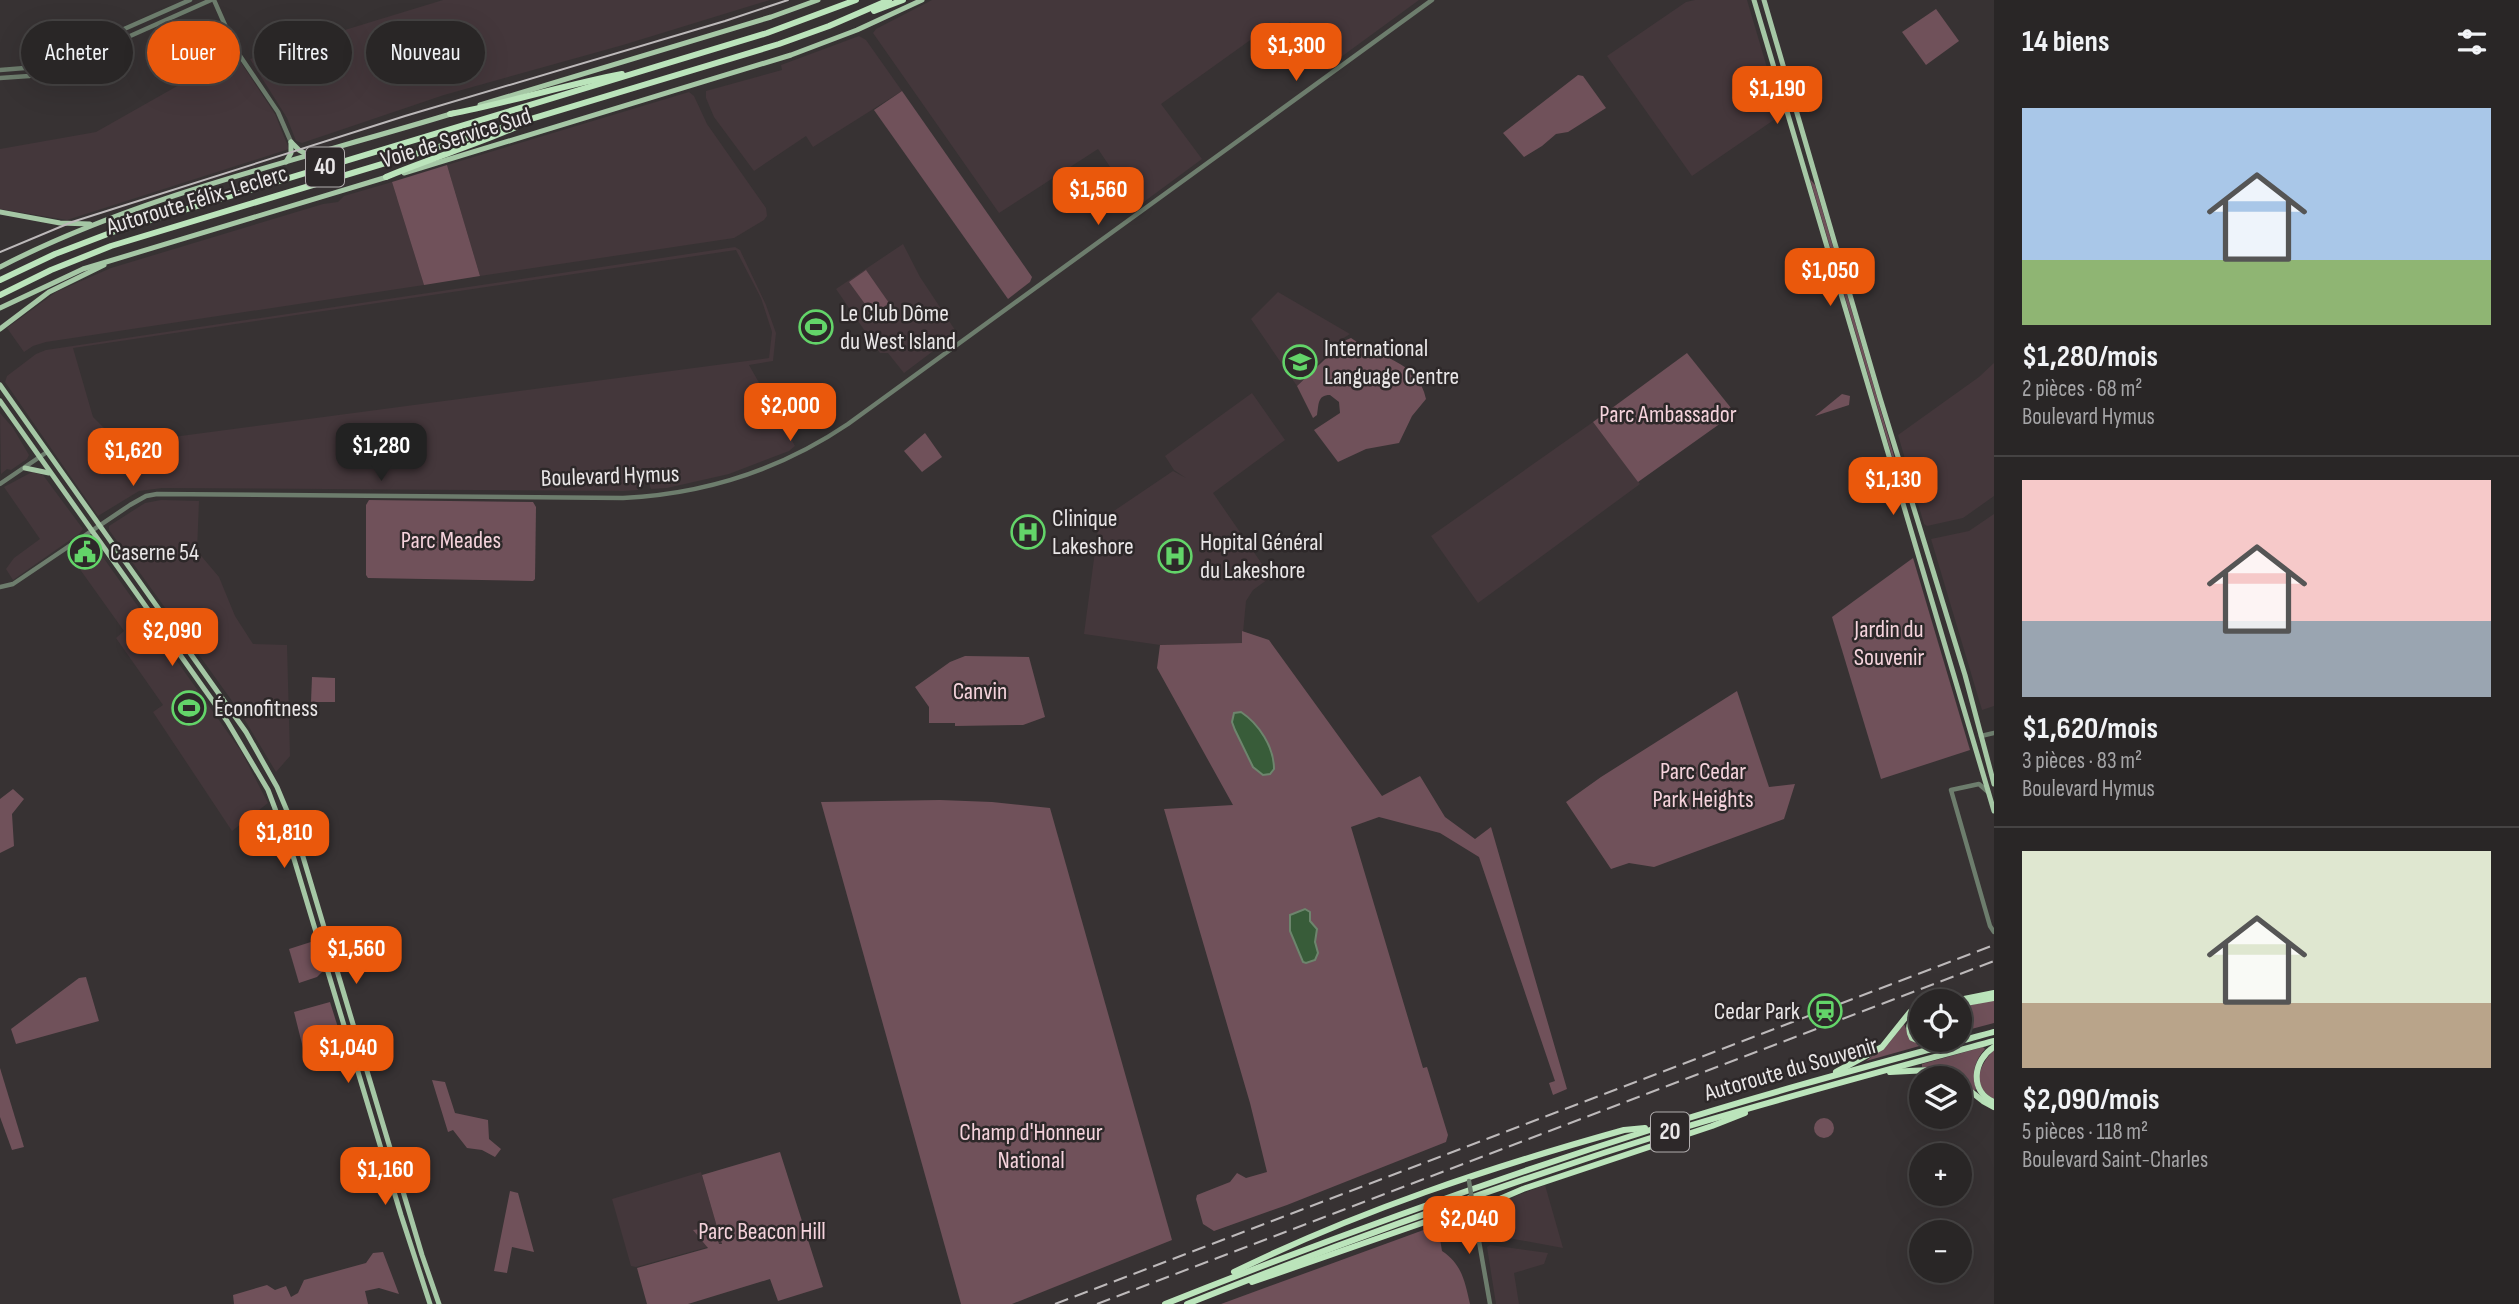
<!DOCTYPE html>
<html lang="fr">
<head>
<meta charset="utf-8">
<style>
	body { margin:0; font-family:"Sofia Sans Condensed",sans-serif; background:#353232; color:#f1f3f6; height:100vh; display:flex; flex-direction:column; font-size:26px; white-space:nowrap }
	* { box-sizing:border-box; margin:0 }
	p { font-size:23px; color:#a5a5a7 }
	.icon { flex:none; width:38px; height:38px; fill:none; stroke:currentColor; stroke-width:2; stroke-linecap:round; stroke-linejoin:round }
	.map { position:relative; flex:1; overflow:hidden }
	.details { display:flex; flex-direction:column; background:#292626; width:525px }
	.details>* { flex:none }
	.top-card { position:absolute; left:21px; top:21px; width:665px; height:63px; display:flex; gap:14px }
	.controls { position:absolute; left:1909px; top:989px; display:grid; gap:14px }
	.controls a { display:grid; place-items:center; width:63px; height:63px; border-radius:50%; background:#292626; box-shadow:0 7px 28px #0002,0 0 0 2px #454343; font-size:35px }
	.price { position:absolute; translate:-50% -60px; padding:0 16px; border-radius:14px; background:#ea580c; color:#fff; font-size:23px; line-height:46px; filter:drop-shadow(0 2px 4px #0008) }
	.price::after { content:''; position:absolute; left:50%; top:42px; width:21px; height:16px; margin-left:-10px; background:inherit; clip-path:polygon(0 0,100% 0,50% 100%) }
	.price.active { background:#222; color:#fff }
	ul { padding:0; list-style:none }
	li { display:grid; align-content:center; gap:14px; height:371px; padding:0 28px }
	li+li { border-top:2px solid #454343 }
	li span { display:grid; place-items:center; height:217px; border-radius:0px; color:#555 }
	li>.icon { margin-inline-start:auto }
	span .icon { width:126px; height:126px; fill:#fffc; stroke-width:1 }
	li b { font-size:30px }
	h2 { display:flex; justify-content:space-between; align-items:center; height:84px; padding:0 28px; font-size:30px }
	.chip { padding:0 24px; border-radius:32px; background:#292626; box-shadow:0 7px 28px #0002,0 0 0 2px #454343; font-size:24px; line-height:63px }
	.chip.active { background:#ea580c; color:#fff }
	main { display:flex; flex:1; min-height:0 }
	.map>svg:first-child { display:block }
	.built { fill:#44373b; fill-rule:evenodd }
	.green { fill:#70515a }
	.water { fill:#385c39; stroke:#6d856d; stroke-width:2 }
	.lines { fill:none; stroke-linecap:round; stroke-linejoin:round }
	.minor { stroke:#6d7d6d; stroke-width:4.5 }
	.major { stroke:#a5c7a5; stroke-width:5 }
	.highway { stroke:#bbe4bb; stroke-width:6 }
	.tram { stroke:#bdb9ba; stroke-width:2 }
	.rail { stroke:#bdb9ba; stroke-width:2; stroke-dasharray:14 7; stroke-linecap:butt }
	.minor-bridge { stroke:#6d7d6d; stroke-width:4.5 }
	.labels { text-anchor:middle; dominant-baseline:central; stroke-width:5; stroke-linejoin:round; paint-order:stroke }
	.shield { fill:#2d2829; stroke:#b1adae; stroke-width:2 }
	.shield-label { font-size:23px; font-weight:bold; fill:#e9e6e7 }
	.street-label { font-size:24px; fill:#e9e6e7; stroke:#2d2829 }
	.poi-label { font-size:24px; fill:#e9e6e7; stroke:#2d2829; text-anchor:start }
	.park-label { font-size:24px; fill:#f5d3dc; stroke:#2d2829 }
</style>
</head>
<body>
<main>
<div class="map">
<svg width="1994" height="1304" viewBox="0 0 1994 1304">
	<rect width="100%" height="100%" fill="#373233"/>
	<g class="built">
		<polygon points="443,0 770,0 623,45 444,95 302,143 296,141 287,118 250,59"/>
		<polygon points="932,0 1419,0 1326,68 1290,22 1262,43 1256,36 1161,104 1202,159 1137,207 1098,149 999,213 873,33 876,29"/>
		<polygon points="1695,0 1747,0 1781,115 1692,176 1607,56 1686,2"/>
		<polygon points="859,36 866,40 902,91 813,147 806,136 754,171 714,117 706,98 706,91 782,70 781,65"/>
		<polygon points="232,55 238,58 275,114 289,149 67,220 0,209 0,149 96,132"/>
		<polygon points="689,92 694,96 707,124 766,208 767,216 764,220 734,238 480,276 447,165"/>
		<polygon points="392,182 424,285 46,342 33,346 24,352 7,328 56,292 111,268 323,204 338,202 344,196"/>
		<polygon points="903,244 920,277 957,333 904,373 888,353 880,353 836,289"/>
		<path d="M 735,247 L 740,250 L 766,305 L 776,333 L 773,361 L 749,365 L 795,446 L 789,451 L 729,474 L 667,488 L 651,489 L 649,483 L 638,484 L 638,490 L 624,491 L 162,488 L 139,491 L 98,516 L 5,382 L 7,376 L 36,354 L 46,350 ZM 736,250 L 761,298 L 772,332 L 769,358 L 120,444 L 93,417 L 73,348 Z"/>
		<polygon points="1278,292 1350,334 1342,339 1297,386 1251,319"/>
		<polygon points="1994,363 1994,496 1963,518 1927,526 1924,524 1898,435 1979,377"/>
		<polygon points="1252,393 1285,440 1213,493 1271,577 1253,590 1246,601 1242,643 1160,645 1084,634 1099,521 1173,471 1186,478 1174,470 1165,456"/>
		<polygon points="0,413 13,428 29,455 27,459 11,470 7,469 1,474"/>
		<polygon points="1593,422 1640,484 1478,603 1431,536"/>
		<polygon points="32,472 43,475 83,529 80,533 13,580 6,569 14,558 40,539 4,487"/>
		<polygon points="161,500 199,501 197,551 219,577 235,616 253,644 287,645 290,756 276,772 240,712 109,530 109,526 134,510 145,503"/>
		<polygon points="1994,514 1994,706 1982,710 1931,539 1969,531"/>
		<polygon points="100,553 241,751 268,803 232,831 153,712 163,705 116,638 124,631 79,568"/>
		<polygon points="701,1172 722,1243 636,1267 631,1266 612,1199"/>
		<polygon points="1545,1185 1563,1248 1481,1233 1479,1215 1484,1208"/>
		<polygon points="1490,1245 1548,1253 1544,1264 1514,1273 1519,1304 1496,1304 1487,1247"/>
	</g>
	<g class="green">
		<polygon points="1936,9 1959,41 1926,65 1902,32"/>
		<polygon points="1578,75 1583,76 1606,108 1568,132 1556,134 1542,146 1524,157 1503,133"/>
		<polygon points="902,91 1032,277 1030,282 1008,299 874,110"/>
		<polygon points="447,165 480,276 424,285 392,182"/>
		<polygon points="1810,179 1815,185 1904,490 1892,456"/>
		<polygon points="866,270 889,303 873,315 849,282"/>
		<path d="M 1351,338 C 1378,358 1418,360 1426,399 L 1412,416 L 1399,443 L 1366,449 L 1338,462 L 1314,430 L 1340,413 L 1339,402 L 1330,395 C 1317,395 1319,405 1317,415 L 1313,418 L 1297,386 L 1344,341 Z"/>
		<polygon points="1687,353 1735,413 1638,482 1593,422"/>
		<polygon points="1842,394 1850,396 1849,405 1815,416"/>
		<polygon points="925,433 942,457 922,472 904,451"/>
		<polygon points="369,500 533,502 536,507 535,579 533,581 368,578 366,575 366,505"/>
		<polygon points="1913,558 1970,750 1881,779 1832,617"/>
		<polygon points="1242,631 1269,640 1382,796 1420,776 1445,817 1475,839 1491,827 1567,1089 1553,1095 1549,1083 1555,1081 1479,857 1440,833 1379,817 1351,827 1423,1068 1427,1067 1448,1135 1446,1142 1287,1205 1214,1231 1203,1224 1196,1199 1197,1195 1230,1182 1237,1173 1246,1178 1267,1172 1250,1103 1164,809 1233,805 1157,668 1160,645 1242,643"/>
		<polygon points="965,656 1029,657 1045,717 1023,725 955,726 955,723 929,723 929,707 915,687 950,662"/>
		<polygon points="312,677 335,678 335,702 311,702"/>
		<polygon points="1737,691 1769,787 1795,784 1784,819 1654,867 1629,863 1611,869 1566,802 1601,777"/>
		<polygon points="13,789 24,799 12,814 14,846 0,853 0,799"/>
		<polygon points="940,800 992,802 1050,808 1172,1240 1012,1304 961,1304 821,802"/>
		<polygon points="314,941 322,972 317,977 299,983 289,949"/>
		<polygon points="86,977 99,1021 16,1044 11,1029 79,978"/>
		<polygon points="1994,1000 1994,1023 1960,1032 1960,1007"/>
		<polygon points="330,1002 341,1037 303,1048 294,1012"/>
		<polygon points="1904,1024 1911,1040 1923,1045 1866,1061 1889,1043"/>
		<path d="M 1983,1047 L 1985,1049 C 1974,1061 1972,1073 1976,1089 L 1974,1091 C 1957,1077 1945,1068 1922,1067 L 1922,1064 Z"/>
		<path d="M 1994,1050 L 1994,1099 C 1970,1086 1979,1065 1994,1050 Z"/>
		<polygon points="0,1068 24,1147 12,1150 0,1117"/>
		<polygon points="432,1080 445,1082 455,1113 488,1120 489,1139 501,1149 495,1157 482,1150 467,1148 453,1130 448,1132"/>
		<circle cx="1824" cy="1128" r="10"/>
		<polygon points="780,1152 823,1287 778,1301 770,1279 688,1304 647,1304 637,1268 708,1248 693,1230 714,1227 719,1244 722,1244 702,1175"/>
		<polygon points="510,1191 518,1193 534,1252 512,1247 507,1273 494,1271"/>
		<path d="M 1429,1228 L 1433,1241 L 1440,1239 L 1442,1251 C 1462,1264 1465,1282 1470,1304 L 1221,1304 Z"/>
		<polygon points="383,1252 399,1294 379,1288 365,1291 368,1304 234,1304 233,1295 267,1285 275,1290 286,1286 291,1297 298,1293 304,1280 366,1263 373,1253"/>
	</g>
	<g class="water">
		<path d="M 1241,712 C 1259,724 1274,747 1274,769 L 1270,774 L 1263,775 L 1253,767 L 1235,730 L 1232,722 L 1234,713 Z"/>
		<polygon points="1305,909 1310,912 1310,921 1317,929 1315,942 1318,953 1315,960 1306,963 1303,962 1290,931 1290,915"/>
	</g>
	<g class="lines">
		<g class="minor">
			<polyline points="214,0 236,50 278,112 291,142"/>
			<polyline points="0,70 25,68 47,63 190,0"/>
			<polyline points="0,78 29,76 56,69 211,0"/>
			<polyline points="0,484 47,452"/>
			<path d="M 0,587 L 13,584 L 130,505 L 146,496 L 157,494 L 623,498 C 704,494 780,470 848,424 L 1432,0"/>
			<polyline points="1981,736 1994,733"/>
			<polyline points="1988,792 1979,784 1951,790 1990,926 1994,932"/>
			<polyline points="1473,1207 1490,1304"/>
		</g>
		<g class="major">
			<polyline points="1754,0 1994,811"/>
			<polyline points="1764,0 1880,398 1965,675 1994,784"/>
			<polyline points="480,105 771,17 818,0"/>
			<polyline points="291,142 299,150 308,155"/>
			<polyline points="286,162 291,153 291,142"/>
			<polyline points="404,173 791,55 857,30 922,0"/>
			<polyline points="0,212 60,223 90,224"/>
			<path d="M 0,267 C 142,194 301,160 454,113"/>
			<polyline points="0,308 83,269 387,177"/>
			<polyline points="0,329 49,292 104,265"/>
			<polyline points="0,385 246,732 277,787 295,830 422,1255 439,1304"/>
			<polyline points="0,401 227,721 268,790 294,859 401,1215 430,1304"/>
			<polyline points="25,468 49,473"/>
		</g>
		<g class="highway">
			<polyline points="874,11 903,0"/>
			<path d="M 450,114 C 508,103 564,85 622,74"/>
			<path d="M 386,177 C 428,159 473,146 516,127"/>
			<polyline points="0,280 55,254 118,230 767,33 856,0"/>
			<polyline points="0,295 51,270 111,246 779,44 829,26 889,0"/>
			<polyline points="1954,1001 1994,993"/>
			<polyline points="1960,1004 1994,998"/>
			<path d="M 1922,1012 C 1910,1017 1906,1027 1912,1038 L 1924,1043 L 1948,1041"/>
			<path d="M 1994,1047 C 1973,1060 1969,1091 1994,1102"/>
			<polyline points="1836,1072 1882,1047 1910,1012 1922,1007"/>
			<polyline points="1890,1072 1929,1070 1953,1078"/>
			<polyline points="1960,1083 1983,1101 1994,1107"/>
			<path d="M 1234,1272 C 1358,1211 1491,1167 1624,1130 L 1645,1128"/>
			<polyline points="1252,1282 1425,1222 1474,1210 1523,1189 1712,1126 1745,1113"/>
			<path d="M 1165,1304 C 1326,1240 1488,1181 1653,1129 C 1766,1093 1880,1063 1994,1032"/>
			<path d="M 1187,1304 C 1350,1239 1515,1180 1682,1128 C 1785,1097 1890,1069 1994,1041"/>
		</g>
		<polyline class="tram" points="0,252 72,222 405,116 725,21 788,0"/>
		<g class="rail">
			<polyline points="1055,1304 1994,945"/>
			<polyline points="1097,1304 1994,961"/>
		</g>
		<polyline class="minor-bridge" points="1469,1181 1473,1206"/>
	</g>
	<defs>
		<symbol id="stadium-ring" viewBox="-11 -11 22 22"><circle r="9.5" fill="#2d2829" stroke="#63d469" stroke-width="1.5"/><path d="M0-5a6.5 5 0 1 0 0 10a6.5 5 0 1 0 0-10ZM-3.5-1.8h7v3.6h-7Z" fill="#63d469"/></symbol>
		<symbol id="university-ring" viewBox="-11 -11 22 22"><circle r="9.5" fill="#2d2829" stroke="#63d469" stroke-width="1.5"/><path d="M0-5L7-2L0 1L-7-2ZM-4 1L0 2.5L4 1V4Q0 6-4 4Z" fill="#63d469"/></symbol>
		<symbol id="hospital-ring" viewBox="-11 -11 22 22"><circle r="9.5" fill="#2d2829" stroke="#63d469" stroke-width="1.5"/><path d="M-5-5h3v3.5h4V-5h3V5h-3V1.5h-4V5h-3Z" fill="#63d469"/></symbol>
		<symbol id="civic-ring" viewBox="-11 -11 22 22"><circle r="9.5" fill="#2d2829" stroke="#63d469" stroke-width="1.5"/><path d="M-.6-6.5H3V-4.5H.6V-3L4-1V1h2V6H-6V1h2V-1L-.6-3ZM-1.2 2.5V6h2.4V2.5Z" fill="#63d469"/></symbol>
		<symbol id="station-ring" viewBox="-11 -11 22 22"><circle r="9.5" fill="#2d2829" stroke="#63d469" stroke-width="1.5"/><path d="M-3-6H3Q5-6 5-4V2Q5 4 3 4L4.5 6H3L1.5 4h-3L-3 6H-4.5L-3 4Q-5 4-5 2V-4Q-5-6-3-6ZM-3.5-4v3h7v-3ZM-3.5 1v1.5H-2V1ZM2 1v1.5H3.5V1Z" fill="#63d469"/></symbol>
	</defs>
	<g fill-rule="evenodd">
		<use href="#stadium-ring" x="797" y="308" width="38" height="38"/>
		<use href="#university-ring" x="1281" y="343" width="38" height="38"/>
		<use href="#hospital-ring" x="1009" y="513" width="38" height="38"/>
		<use href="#civic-ring" x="66" y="533" width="38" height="38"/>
		<use href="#hospital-ring" x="1156" y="537" width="38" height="38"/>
		<use href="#stadium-ring" x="170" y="689" width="38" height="38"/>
		<use href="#station-ring" x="1806" y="992" width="38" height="38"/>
	</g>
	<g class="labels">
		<g class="shield">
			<rect x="306" y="147.5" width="38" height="39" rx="5"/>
			<rect x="1651" y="1112.5" width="38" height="39" rx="5"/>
		</g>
		<g class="shield-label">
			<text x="325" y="167">40</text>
			<text x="1670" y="1132">20</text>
		</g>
		<g class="street-label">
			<text transform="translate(456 138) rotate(-17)">Voie de Service Sud</text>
			<text transform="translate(197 200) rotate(-17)">Autoroute Félix-Leclerc</text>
			<text transform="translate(610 476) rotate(-2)">Boulevard Hymus</text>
			<text transform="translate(1791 1069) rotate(-16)">Autoroute du Souvenir</text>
		</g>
		<g class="poi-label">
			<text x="840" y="313">Le Club Dôme<tspan x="840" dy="28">du West Island</tspan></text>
			<text x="1324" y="348">International<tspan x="1324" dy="28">Language Centre</tspan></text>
			<text x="1052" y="518">Clinique<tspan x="1052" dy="28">Lakeshore</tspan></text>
			<text x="1200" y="542">Hopital Général<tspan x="1200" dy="28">du Lakeshore</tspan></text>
			<text x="110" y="552">Caserne 54</text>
			<text x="214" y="708">Éconofitness</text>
			<text x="1800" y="1011" text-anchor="end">Cedar Park</text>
		</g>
		<g class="park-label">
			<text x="1668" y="414">Parc Ambassador</text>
			<text x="451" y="540">Parc Meades</text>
			<text x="1889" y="629">Jardin du<tspan x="1889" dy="28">Souvenir</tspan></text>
			<text x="980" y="691">Canvin</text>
			<text x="1703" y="771">Parc Cedar<tspan x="1703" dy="28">Park Heights</tspan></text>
			<text x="1031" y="1132">Champ d'Honneur<tspan x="1031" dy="28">National</tspan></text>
			<text x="762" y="1231">Parc Beacon Hill</text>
		</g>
	</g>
</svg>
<div class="controls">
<a><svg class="icon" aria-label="locate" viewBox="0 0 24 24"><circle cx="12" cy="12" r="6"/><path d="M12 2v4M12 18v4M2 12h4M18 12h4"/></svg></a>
<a><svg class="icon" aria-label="layers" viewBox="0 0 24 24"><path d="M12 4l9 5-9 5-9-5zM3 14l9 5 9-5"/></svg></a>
<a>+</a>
<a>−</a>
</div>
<b class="price" style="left:1296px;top:83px">$1,300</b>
<b class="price" style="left:1777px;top:126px">$1,190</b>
<b class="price" style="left:1098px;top:227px">$1,560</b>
<b class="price" style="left:1830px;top:308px">$1,050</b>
<b class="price" style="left:790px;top:443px">$2,000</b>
<b class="price active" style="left:381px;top:483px">$1,280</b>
<b class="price" style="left:133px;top:488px">$1,620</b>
<b class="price" style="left:1893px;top:517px">$1,130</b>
<b class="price" style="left:172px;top:668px">$2,090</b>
<b class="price" style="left:284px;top:870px">$1,810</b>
<b class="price" style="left:356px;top:986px">$1,560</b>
<b class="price" style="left:348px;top:1085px">$1,040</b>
<b class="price" style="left:385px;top:1207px">$1,160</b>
<b class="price" style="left:1469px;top:1256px">$2,040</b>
<div class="top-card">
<a class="chip">Acheter</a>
<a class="chip active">Louer</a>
<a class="chip">Filtres</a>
<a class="chip">Nouveau</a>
</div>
</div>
<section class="details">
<h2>14 biens<svg class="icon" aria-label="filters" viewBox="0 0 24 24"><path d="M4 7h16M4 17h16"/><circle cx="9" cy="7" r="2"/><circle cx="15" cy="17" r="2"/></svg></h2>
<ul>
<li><span style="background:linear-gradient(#a9c7e8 70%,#8fb573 0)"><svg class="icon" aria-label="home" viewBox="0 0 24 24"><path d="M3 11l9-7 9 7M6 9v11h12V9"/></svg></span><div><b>$1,280/mois</b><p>2 pièces · 68 m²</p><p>Boulevard Hymus</p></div></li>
<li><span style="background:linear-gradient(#f6c9c9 65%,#9aa5b1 0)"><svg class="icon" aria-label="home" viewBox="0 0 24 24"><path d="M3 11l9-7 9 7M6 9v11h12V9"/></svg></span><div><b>$1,620/mois</b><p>3 pièces · 83 m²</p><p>Boulevard Hymus</p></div></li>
<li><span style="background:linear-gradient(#dfe7d0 70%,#b9a48a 0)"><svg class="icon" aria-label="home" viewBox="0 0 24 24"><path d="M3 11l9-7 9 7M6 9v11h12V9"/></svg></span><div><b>$2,090/mois</b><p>5 pièces · 118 m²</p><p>Boulevard Saint-Charles</p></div></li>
</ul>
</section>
</main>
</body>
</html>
